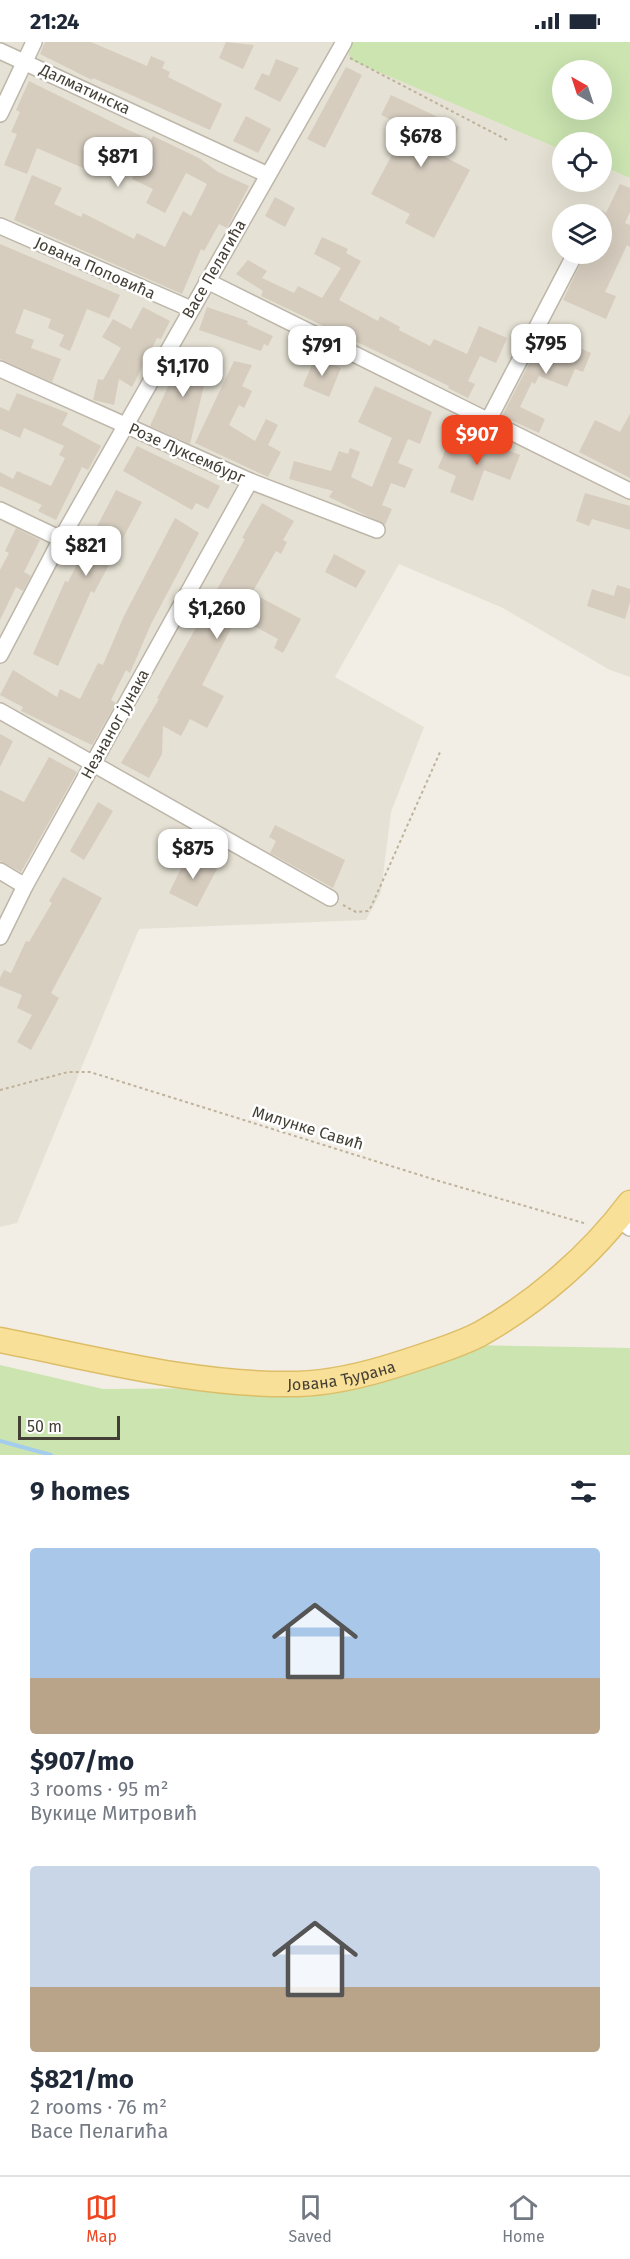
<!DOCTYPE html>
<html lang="en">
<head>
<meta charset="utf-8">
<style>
	body { margin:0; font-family:"Fira Sans",sans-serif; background:#f6f6f7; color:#1f2937; height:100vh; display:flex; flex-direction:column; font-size:22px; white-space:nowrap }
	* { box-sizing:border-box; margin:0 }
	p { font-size:20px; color:#747a83 }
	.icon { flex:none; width:33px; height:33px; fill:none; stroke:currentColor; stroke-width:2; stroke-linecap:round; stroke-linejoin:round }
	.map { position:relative; height:1413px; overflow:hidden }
	.drawer { display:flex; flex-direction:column; background:#fff; flex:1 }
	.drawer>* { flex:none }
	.needle { width:39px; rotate:321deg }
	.fabs { position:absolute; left:552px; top:18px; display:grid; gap:12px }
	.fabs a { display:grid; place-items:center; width:60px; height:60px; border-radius:50%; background:#fff; box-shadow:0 6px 24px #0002; font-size:30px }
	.scale { position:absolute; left:18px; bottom:15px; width:102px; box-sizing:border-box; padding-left:6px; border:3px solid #443f35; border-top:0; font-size:16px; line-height:21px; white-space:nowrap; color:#443f35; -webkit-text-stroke:4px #fff; paint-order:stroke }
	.price { position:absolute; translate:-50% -51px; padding:0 14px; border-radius:12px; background:#fff; color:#222; font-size:20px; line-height:39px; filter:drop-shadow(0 2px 3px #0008) }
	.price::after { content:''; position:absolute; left:50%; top:36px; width:18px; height:14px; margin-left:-9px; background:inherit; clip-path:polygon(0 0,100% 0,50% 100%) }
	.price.current { background:#ee4620; color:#fff }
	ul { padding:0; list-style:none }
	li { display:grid; align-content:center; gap:12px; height:318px; padding:0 30px }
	li span { display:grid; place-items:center; height:186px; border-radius:6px; color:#555 }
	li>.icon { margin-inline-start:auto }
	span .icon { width:108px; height:108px; fill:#fffc; stroke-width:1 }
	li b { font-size:26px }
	h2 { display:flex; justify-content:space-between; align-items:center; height:72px; padding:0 30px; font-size:26px }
	.status { display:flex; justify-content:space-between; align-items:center; height:42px; padding:0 30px; background:#fff; direction:ltr }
	.status svg { height:16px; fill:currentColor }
	.menu { display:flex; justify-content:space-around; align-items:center; height:84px; border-top:2px solid #e0e1e3; background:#fff; font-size:16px; color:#747a83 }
	.menu a { display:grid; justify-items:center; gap:3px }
	.menu .current { color:#ee4620 }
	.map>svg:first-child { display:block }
	.residential { fill:#e5e1d4; fill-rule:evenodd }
	.green { fill:#cbe4b0; fill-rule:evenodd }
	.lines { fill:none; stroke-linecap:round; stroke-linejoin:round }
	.stream { stroke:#a4ccec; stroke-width:4 }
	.building { fill:#d6cdbf }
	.minor-casing { stroke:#bdb6a9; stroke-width:18 }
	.primary-casing { stroke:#ddbe68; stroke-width:27 }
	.path { stroke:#beb29b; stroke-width:2; stroke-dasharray:3 3; stroke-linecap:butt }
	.minor { stroke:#fff; stroke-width:15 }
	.primary { stroke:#f9e098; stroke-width:24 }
	.labels { text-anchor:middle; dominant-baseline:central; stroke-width:5; stroke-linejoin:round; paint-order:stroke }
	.street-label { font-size:16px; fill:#443f35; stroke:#fff }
</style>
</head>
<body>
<div class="status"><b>21:24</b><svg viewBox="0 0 49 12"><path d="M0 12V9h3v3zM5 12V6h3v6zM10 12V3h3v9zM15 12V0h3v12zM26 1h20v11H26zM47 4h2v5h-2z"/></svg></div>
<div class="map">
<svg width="630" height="1413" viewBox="0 0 630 1413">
	<rect width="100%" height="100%" fill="#f2eee6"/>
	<path class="residential" d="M 0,0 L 345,0 L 352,18 L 562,108 L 562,140 L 602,140 L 602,124 L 630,136 L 630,635 L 610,628 L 503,566 L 399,522 L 335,635 L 424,685 L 391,770 L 381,850 L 366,878 L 139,887 L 17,1181 L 0,1185 ZM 562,172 L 602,172 L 602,212 L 562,212 Z"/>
	<g class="green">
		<path d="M 345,0 L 630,0 L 630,136 L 602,124 L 602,100 L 562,100 L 562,108 L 351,18 ZM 562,28 L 602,28 L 602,68 L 562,68 Z"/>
		<polygon points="463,1303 630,1306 630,1413 0,1413 0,1323 103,1347 238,1346"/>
	</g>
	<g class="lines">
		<polyline class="stream" points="0,1399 51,1413"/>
	</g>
	<g class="building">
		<polygon points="45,0 91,0 147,24 151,14 165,20 162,26 170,30 168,35 222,62 210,88 93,36 92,38 40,12"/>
		<polygon points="226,0 254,3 243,27 219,16"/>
		<polygon points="276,17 299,26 280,60 254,47 262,31 269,34"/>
		<polygon points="346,25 362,33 325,106 307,97"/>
		<polygon points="29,39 124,86 151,98 153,94 199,116 218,130 249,144 227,186 219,182 204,209 201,207 182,252 14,178 32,133 62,146 54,162 81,175 83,171 134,197 137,191 165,205 183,169 191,174 207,142 186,131 165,171 146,161 153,147 132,137 135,132 91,110 83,126 37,106 27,132 4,123 17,92 11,90 20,70 16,68"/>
		<polygon points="391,53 459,85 445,115 470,128 434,196 405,181 410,172 371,152 407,85 381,73"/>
		<polygon points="246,74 271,87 258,111 233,99"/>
		<polygon points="620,142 630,146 630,170 625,181 630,183 630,205 627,203 605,250 616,254 606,277 563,258 585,212 602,212 602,168 606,171"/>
		<polygon points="275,155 295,166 285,185 265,174"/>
		<polygon points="322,195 348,207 346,211 361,219 339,258 378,279 380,274 400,285 399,288 430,304 434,297 467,312 479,284 507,296 496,321 480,314 468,339 475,342 468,356 448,346 449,344 261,254 263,249 236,232 248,218 267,229 262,236 294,251 298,244 322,256 341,226 314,212"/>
		<polygon points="0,202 120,253 109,276 87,267 70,309 59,304 64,293 48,286 51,277 24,267 15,291 34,298 31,306 61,317 52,340 0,317"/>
		<polygon points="143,265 170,279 161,297 157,296 132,345 119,337 114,363 93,358 98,337 103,338 121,306 102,295 113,277 131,287"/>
		<polygon points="207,265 248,279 247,282 273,294 268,304 264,302 261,309 199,288"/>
		<polygon points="547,287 561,293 560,297 591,311 583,330 575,327 567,345 539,334 535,342 532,340 520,365 545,377 539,391 502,374"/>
		<polygon points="184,308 211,314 190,402 150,384 171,338 177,341"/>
		<polygon points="315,315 341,326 329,355 303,344"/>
		<polygon points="234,319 252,323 242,344 252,349 244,366 239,363 229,383 255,399 266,377 278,383 268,403 281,410 268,435 195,401"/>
		<polygon points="375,344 432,370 420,402 408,397 398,421 413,427 405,446 391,441 382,463 392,467 385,483 329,455 333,449 289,437 294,419 331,429 339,409 348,412 350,406 360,410 351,435 372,445 392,396 358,380"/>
		<polygon points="17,351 68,371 62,383 101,404 88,428 82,425 56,478 38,469 42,463 0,444 0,430 13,437 17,429 51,444 65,416 59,413 64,404 24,386 20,396 0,387 0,365 9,369"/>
		<polygon points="630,372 630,436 579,410 595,378 620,390"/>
		<polygon points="472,394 520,413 510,438 484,428 473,459 450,450 456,434 438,426 447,404 465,412"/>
		<polygon points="137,404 220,444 208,467 196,461 192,468 123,429"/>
		<polygon points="116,448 142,460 94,551 91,549 58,624 33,612 65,539 68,540"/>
		<polygon points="585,451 630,464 630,488 592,477 589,484 576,479"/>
		<polygon points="262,461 294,479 283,498 287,500 281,512 276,509 252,551 301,577 283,611 274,606 278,597 237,575 202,643 224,654 207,686 190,677 181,694 163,684 162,712 149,736 121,721 159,657 157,656 245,497 242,496"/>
		<polygon points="175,476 199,491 151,582 130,631 126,628 111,658 116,661 92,703 21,669 23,665 0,653 13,628 57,655 60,647 80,657 98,621 103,623 124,574"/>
		<polygon points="16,486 40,498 24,530 31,534 23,549 16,545 0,578 0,528 9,511 5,509"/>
		<polygon points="334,512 366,529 356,546 325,530"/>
		<polygon points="617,543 630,547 630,560 625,577 587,564 592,547 614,554"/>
		<polygon points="0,692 13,699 0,725"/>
		<polygon points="49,715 77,730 21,830 0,819 0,748 24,760"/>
		<polygon points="98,760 113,769 84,818 70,809"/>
		<polygon points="275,783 345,818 333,846 270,811 276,799 269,795"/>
		<polygon points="189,810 218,825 197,865 169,851"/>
		<polygon points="63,835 102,856 51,951 59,956 31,1008 17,1000 32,973 17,966 22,953 0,944 0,936 4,928 11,931 26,899 29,900 52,861 49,859"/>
	</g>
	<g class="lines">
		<defs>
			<g id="minor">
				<polyline points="0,9 268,133"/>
				<polyline points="0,72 34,0"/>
				<polyline points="0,184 191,267"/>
				<polyline points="207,239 630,449"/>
				<polyline points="0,327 250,439 377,488"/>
				<polyline points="488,379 575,212"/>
				<polyline points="0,468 61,497"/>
				<polyline points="0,613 61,497 344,0"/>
				<polyline points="0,669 330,856"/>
				<polyline points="0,829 25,844"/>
				<polyline points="0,895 25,844 250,439"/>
				<polyline points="618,1177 630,1186"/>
			</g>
			<g id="primary">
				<path id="s1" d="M 0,1298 C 97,1317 197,1344 297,1342 C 333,1341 365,1333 399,1322 C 426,1313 455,1305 480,1292 C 537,1260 591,1213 630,1161"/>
			</g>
		</defs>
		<use href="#minor" class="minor-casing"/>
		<use href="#primary" class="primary-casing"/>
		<g class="path">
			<polyline points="350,16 509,99"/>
			<polyline points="343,863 356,870 368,869 371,865 441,708"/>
			<polyline points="0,1048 68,1030 90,1030 439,1139 587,1182"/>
		</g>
		<use href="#minor" class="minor"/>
		<use href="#primary" class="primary"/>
	</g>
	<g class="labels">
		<g class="street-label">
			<text transform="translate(85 47) rotate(25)">Далматинска</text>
			<text transform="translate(95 226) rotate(24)">Јована Поповића</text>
			<text transform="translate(214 227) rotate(-60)">Васе Пелагића</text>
			<text transform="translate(187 411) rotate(24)">Розе Луксембург</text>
			<text transform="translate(115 682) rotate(-61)">Незнаног јунака</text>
			<text transform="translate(308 1086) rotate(17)">Милунке Савић</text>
			<text stroke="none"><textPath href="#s1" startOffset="346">Јована Ђурана</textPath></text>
		</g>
	</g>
</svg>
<div class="fabs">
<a><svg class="needle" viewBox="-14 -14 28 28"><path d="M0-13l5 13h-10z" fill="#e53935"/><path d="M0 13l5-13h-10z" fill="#747a83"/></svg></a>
<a><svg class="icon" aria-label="locate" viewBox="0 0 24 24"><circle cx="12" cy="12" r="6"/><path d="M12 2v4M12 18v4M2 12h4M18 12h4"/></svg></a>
<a><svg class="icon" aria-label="layers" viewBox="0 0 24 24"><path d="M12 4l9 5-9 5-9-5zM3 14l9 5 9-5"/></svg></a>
</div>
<div class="scale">50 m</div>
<b class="price" style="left:421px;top:126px">$678</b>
<b class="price" style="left:118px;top:146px">$871</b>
<b class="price" style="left:546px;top:333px">$795</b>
<b class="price" style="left:322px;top:335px">$791</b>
<b class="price" style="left:183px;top:356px">$1,170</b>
<b class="price current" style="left:477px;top:424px">$907</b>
<b class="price" style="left:86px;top:535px">$821</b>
<b class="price" style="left:217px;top:598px">$1,260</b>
<b class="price" style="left:193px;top:838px">$875</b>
</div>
<section class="drawer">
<h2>9 homes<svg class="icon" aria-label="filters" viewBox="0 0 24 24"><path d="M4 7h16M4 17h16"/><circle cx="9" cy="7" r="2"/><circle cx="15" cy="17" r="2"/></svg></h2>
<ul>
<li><span style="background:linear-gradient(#a9c7e8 70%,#b9a48a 0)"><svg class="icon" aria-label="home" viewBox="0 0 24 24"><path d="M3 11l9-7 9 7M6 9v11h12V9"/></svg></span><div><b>$907/mo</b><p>3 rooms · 95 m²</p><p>Вукице Митровић</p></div></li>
<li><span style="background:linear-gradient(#c9d6e8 65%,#b9a48a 0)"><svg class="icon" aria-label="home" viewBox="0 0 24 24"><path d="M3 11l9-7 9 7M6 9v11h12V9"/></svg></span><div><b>$821/mo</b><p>2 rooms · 76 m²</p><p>Васе Пелагића</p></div></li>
</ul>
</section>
<nav class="menu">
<a class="current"><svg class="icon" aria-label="map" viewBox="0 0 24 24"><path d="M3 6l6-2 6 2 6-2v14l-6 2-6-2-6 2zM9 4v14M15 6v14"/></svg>Map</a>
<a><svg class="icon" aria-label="saved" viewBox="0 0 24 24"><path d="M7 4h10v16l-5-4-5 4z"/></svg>Saved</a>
<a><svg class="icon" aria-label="home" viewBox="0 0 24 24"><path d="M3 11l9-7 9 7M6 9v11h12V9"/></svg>Home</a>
</nav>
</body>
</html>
